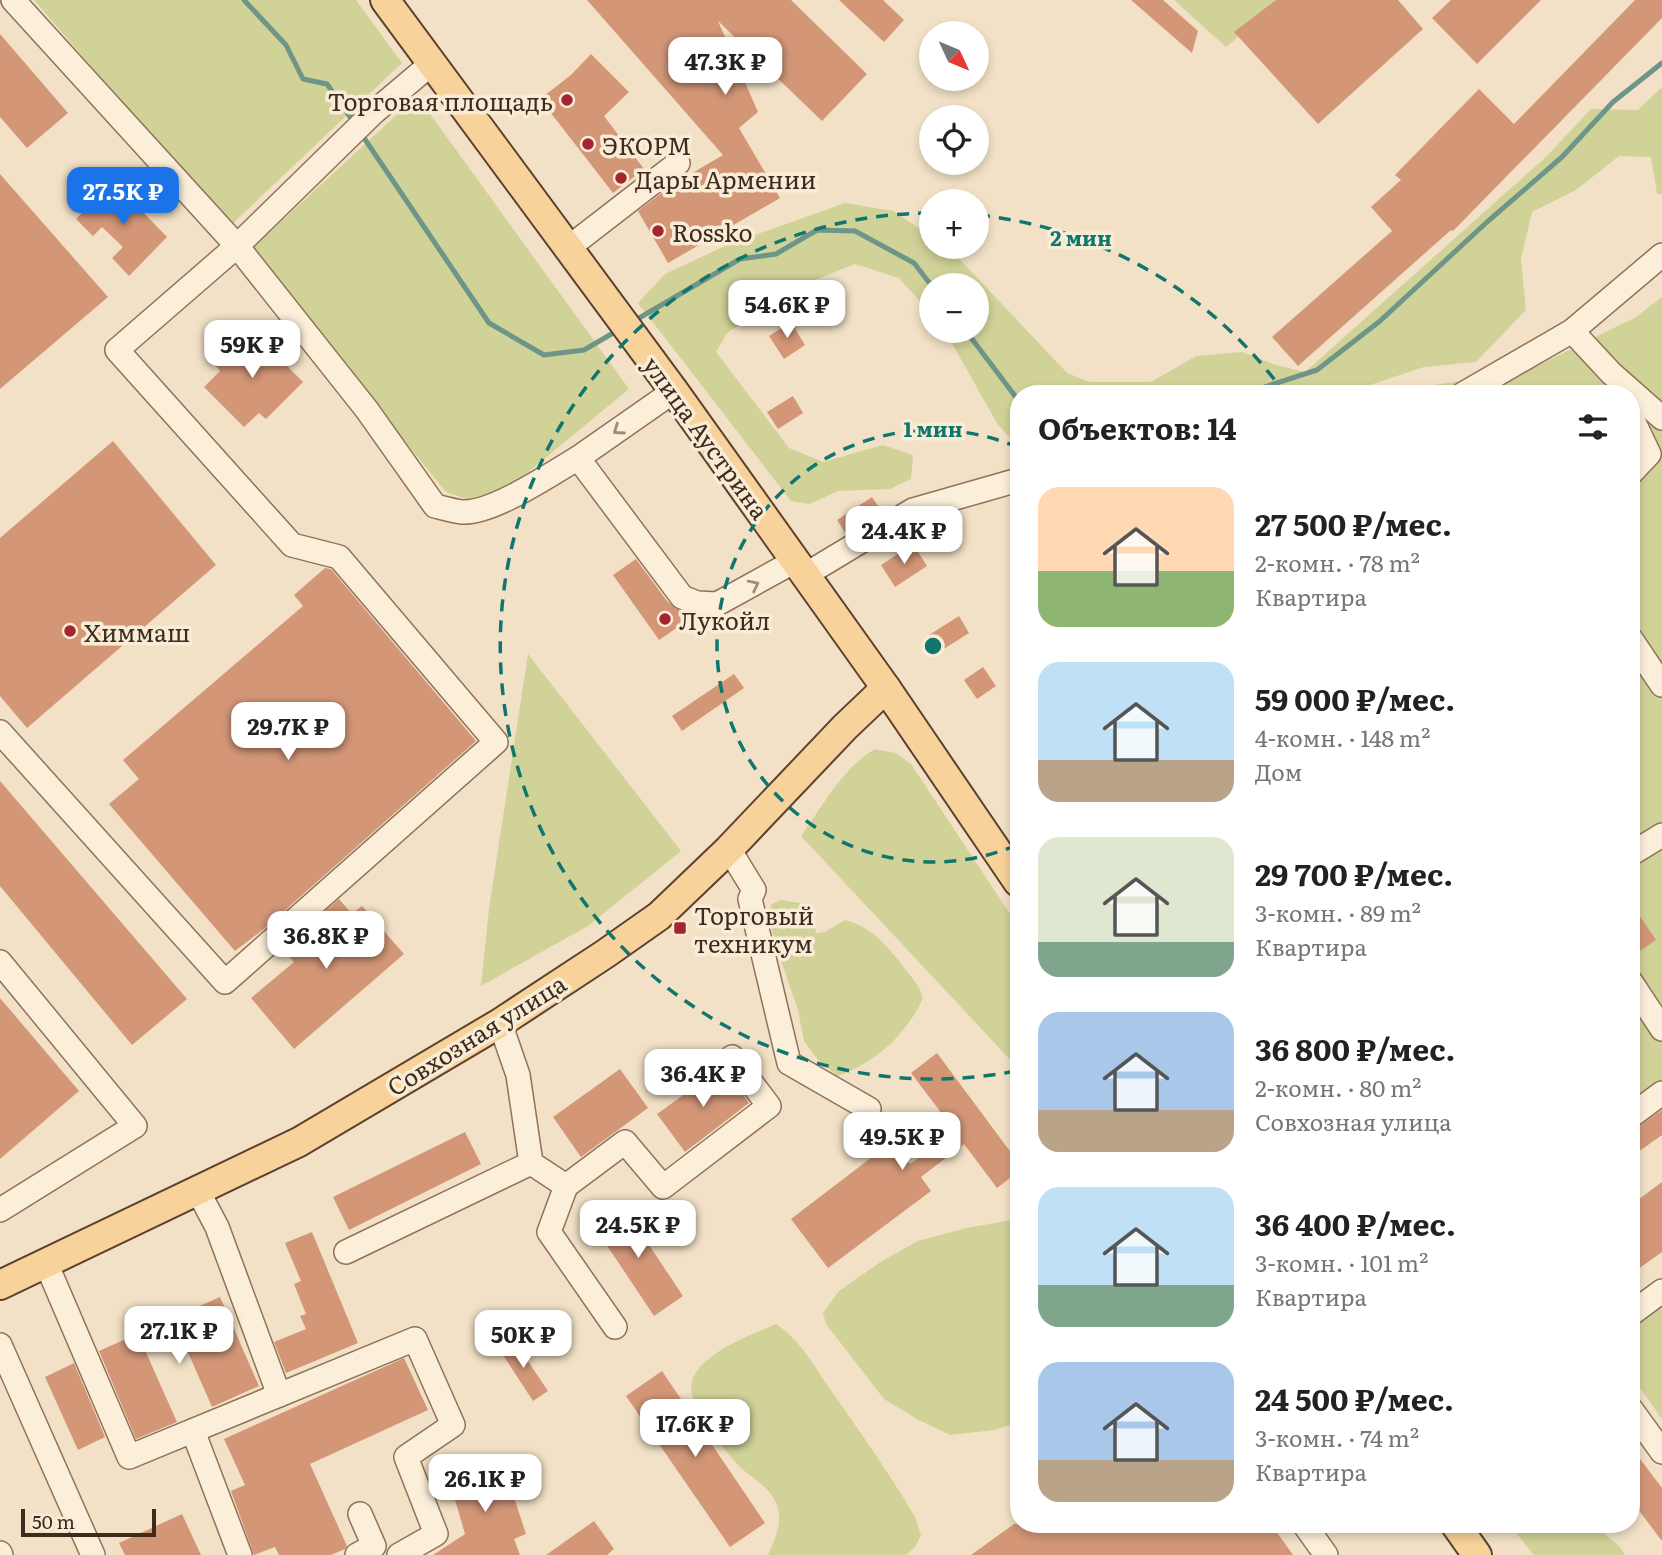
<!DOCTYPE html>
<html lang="ru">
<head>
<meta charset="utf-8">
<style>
	body { margin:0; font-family:Literata,serif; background:#f6f6f6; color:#222; height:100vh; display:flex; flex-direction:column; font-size:26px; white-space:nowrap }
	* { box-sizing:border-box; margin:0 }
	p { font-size:23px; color:#767676 }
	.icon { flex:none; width:38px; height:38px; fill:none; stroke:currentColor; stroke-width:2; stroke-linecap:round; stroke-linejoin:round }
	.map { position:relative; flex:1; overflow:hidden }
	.drawer { position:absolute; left:1010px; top:385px; width:630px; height:1148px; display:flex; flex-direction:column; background:#fff; border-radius:28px; box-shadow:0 4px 10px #0003 }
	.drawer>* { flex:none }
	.needle { width:46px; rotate:134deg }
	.buttons { position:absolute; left:919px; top:21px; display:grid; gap:14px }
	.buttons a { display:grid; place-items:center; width:70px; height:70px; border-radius:50%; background:#fff; box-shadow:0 4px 10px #0003; font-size:35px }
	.scale { position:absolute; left:21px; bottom:18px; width:135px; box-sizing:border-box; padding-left:7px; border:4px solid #3e2b1e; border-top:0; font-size:19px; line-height:24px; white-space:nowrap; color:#3e2b1e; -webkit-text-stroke:5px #f9ecd6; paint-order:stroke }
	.price { position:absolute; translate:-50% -60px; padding:0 16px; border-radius:14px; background:#fff; color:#222; font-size:23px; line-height:46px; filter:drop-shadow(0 2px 4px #0008) }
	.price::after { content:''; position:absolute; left:50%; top:42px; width:21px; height:16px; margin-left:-10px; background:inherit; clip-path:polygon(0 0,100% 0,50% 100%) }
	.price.active { background:#1a73e8; color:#fff }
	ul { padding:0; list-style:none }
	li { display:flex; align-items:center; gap:21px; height:175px; padding:0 28px }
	li span { display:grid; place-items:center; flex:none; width:196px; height:140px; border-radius:21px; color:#555 }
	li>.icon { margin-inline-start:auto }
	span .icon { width:84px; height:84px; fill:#fffc; stroke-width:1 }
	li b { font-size:30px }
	h2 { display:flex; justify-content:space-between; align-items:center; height:84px; padding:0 28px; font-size:30px }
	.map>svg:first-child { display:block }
	.green { fill:#d0d298 }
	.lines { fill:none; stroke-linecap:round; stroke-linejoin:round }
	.stream { stroke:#6d9588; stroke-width:5 }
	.building { fill:#d39778 }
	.minor-casing { stroke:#8f7259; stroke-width:26 }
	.major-casing { stroke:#5d402e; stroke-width:32 }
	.minor { stroke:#fcefda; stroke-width:23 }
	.major { stroke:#f7d39b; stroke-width:28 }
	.oneway { stroke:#9d8d7c }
	.ring { fill:none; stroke:#0f766e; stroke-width:3.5; stroke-dasharray:12 9 }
	.poi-dot { fill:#a4242f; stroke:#f9ecd6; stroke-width:2.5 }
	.labels { text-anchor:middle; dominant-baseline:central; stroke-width:7; stroke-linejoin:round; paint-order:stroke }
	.poi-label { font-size:24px; fill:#3e2b1e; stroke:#f9ecd6; text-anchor:start }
	.street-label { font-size:24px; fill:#3e2b1e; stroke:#f9ecd6 }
	.centre { fill:#0f766e; stroke:#f9ecd6; stroke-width:3.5 }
	.ring-label { font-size:21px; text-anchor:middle; font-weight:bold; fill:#0f766e; stroke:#f9ecd6; stroke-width:7; stroke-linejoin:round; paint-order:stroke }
</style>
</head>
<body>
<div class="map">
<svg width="1662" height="1555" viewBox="0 0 1662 1555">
	<rect width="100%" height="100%" fill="#f2e1c6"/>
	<g class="green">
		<polygon points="34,0 356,0 402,63 229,227"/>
		<polygon points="1174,0 1282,0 1226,47"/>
		<polygon points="1662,87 1662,194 1657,194 1651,157 1619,156 1576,190 1532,212 1521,259 1526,310 1476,362 1424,367 1343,394 1018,394 1018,446 998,425 945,331 976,331 976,285 931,285 931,314 899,278 855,264 802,285 727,333 716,352 789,448 823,462 883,445 913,455 911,479 890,489 838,491 810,504 791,501 638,303 665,274 727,245 845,203 893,211 931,236 931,247 948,247 1067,373 1090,382 1151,382 1196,356 1242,352 1276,365 1305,372 1547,156 1591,109 1638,110"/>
		<polygon points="417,96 629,389 487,506 446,492 249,251"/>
		<polygon points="1662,297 1662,1085 1631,1106 1631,394 1359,394 1521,374 1636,317"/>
		<polygon points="528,654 681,851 588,926 481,986 489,909"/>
		<path d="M 875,749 L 896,753 L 911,764 L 1018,926 L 1018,1068 L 801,836 C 822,807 843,767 875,749 Z"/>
		<path d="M 781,900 L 806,904 L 812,914 L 816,933 L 825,932 L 845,920 C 871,927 886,944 902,965 C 910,976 919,984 923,998 C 906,1035 876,1062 838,1076 L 819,1061 L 804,1041 L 798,1010 L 776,946 L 768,913 L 772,904 Z"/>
		<polygon points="1018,1219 1018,1422 995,1430 950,1435 917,1419 884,1399 826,1324 823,1313 839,1291 882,1261 918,1241 966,1228"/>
		<polygon points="1662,1306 1662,1419 1631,1375 1631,1328"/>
		<path d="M 776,1324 C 798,1338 811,1361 825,1382 C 856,1426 888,1471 915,1517 L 921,1535 L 915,1547 L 906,1555 L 768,1555 C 776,1537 785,1518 774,1499 C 768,1486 749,1476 739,1466 C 724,1450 712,1433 702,1414 C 699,1408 694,1401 692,1395 C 682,1359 753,1334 776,1324 Z"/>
		<polygon points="1509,1524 1593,1524 1620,1547 1625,1555 1534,1555"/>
	</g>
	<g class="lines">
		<g class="stream">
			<polyline points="244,0 286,45 303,79 327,84 355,124"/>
			<polyline points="360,132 489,323 544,355 584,350 620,329"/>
			<polyline points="634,321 740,259 776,254 817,230 855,231 914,263 931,285"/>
			<polyline points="966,331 1018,400"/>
			<polyline points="1243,394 1317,370 1380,321 1487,222 1562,157 1613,102 1662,63"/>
		</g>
	</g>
	<g class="building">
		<polygon points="587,0 791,0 867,74 822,121 718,21 758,112 739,128 780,198 668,263 638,211 672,185 723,155"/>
		<polygon points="839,0 883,0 904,20 884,42"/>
		<polygon points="1131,0 1163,0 1198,31 1192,53"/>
		<polygon points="1276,0 1398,0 1423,29 1318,124 1234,32"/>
		<polygon points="1451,0 1541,0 1477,64 1432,18"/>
		<polygon points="1635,0 1662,0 1662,18 1453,231 1451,230 1298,366 1272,337 1392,231 1371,207 1401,180 1395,175 1479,89 1514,124"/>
		<polygon points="0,34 68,113 27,148 0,117"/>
		<polygon points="591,54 629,92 604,116 644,169 613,193 540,99 571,75"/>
		<polygon points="0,174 108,297 0,389"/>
		<polygon points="113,181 167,237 129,276 112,258 123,247 102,227 93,236 76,219"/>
		<polygon points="791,322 805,345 784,359 769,336"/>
		<polygon points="249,328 303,382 266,419 259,413 244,427 204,387 220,371 214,364"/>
		<polygon points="793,396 803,413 778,429 767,412"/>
		<polygon points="113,441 216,565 27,728 0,696 0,538"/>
		<polygon points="872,497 882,512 846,534 837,520"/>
		<polygon points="913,544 927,566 895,587 881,565"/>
		<polygon points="636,559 667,601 680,611 687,621 659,640 613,575"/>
		<polygon points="325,568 331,569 476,741 265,928 235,951 109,804 139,779 123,760 303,606 294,595"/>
		<polygon points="959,616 969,633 939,652 929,635"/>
		<polygon points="983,667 996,686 977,699 964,680"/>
		<polygon points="734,674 744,688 682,731 672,716"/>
		<polygon points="0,781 187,999 132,1045 0,886"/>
		<polygon points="339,899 352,914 362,906 404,954 294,1049 251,998 294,962 283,949"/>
		<polygon points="1631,903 1656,940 1631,957"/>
		<polygon points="0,998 79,1091 0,1159"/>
		<polygon points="937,1053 1018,1162 1018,1172 997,1188 964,1144 921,1177 931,1191 828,1268 791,1219 893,1141 910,1164 955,1131 911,1073"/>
		<polygon points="722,1067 749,1103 685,1152 657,1114"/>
		<polygon points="620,1069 648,1108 581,1157 553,1117"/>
		<polygon points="1662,1110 1662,1135 1631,1157 1631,1132"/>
		<polygon points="465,1132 481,1164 349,1230 333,1197"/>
		<polygon points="1662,1182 1662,1252 1631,1274 1631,1205"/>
		<polygon points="621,1203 683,1296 654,1316 592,1223"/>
		<polygon points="312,1232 358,1343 286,1373 274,1342 306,1329 300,1316 306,1314 294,1284 301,1281 285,1243"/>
		<polygon points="220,1297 259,1386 212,1407 179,1332 144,1348 177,1422 136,1439 99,1351"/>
		<polygon points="513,1339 548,1391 533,1401 499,1349"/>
		<polygon points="404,1358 428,1410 310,1464 347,1546 345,1549 331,1555 279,1555 275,1547 254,1555 231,1491 245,1485 224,1439"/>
		<polygon points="74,1363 105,1437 78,1450 45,1377"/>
		<polygon points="662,1371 765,1523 730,1547 626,1396"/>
		<polygon points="1631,1447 1662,1488 1662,1541 1631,1500"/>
		<polygon points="487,1460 494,1478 506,1473 526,1534 514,1539 520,1555 433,1555 465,1534 448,1476"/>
		<polygon points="182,1514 201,1555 125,1555 119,1543"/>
		<polygon points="594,1521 614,1549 607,1555 546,1555"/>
		<polygon points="1014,1524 1271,1524 1293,1555 971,1555"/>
	</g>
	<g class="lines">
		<defs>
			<g id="minor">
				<path d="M 13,0 L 237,246 L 367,410 L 435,506 C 443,508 453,511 462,512 C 492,514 551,474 578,458"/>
				<polyline points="568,248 678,163"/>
				<polyline points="1572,331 1611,373 1662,418"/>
				<polyline points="674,391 578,458 682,597 697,603 717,604 795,561"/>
				<polyline points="1463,394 1572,331 1662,255"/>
				<polyline points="1631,416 1649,454 1631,473"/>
				<polyline points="805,575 913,510 1018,480"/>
				<polyline points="1631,639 1662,685"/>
				<polyline points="0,732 225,982 496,742 339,557 292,545 117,350 237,246 373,113 431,64"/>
				<polyline points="729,849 754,890 750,899 789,1063 869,1109"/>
				<polyline points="1631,854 1662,835"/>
				<polyline points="0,962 135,1126 0,1210"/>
				<polyline points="1631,982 1662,1029"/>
				<polyline points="500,1023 518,1075 531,1163 566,1186 625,1142 663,1187 769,1106 732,1057"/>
				<polyline points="1631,1116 1662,1093"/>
				<polyline points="566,1186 549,1232 615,1327"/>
				<polyline points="198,1191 217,1227 279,1395"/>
				<polyline points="346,1252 531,1163"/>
				<polyline points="46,1263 129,1457 415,1339 453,1425 406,1457 436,1534 399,1555"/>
				<polyline points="1631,1314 1662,1291"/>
				<polyline points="0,1345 93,1555"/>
				<polyline points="1631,1409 1662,1452"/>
				<polyline points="193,1431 240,1555"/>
				<polyline points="1304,1524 1326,1555"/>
				<polyline points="0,1553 1,1555"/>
				<polyline points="357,1555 374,1546 360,1514"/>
			</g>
			<g id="major">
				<polyline points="385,0 674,391 886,688 1018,882"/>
				<polyline points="0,1285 299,1142 500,1023 605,954 659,916 729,849 845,727 886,688"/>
				<polyline points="1455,1524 1477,1555"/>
			</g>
		</defs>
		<use href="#minor" class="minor-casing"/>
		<use href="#major" class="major-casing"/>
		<use href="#minor" class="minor"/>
		<use href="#major" class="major"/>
	</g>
	<defs><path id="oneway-chevron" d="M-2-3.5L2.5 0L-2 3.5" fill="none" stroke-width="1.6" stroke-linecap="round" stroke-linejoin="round" transform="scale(1.75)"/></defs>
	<g class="oneway">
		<use href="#oneway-chevron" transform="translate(618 430) rotate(145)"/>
		<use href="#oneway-chevron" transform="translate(754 585) rotate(-27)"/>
	</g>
	<g class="ring">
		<path d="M1017 845A216 216 0 1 1 1017 447"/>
		<path d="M1016 1071A433 433 0 1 1 929 213M978 215A433 433 0 0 1 1283 391"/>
	</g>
	<g class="poi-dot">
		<circle cx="567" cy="100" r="7"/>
		<circle cx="588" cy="144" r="7"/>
		<circle cx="621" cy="178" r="7"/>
		<circle cx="658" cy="231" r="7"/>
		<circle cx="665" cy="619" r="7"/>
		<circle cx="70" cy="631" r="7"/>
		<rect x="673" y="921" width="14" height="14" rx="3.5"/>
	</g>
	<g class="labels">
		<g class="poi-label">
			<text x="553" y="100" text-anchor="end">Торговая площадь</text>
			<text x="602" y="144">ЭКОРМ</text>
			<text x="635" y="178">Дары Армении</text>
			<text x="672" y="231">Rossko</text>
			<text x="679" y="619">Лукойл</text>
			<text x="84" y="631">Химмаш</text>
			<text x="694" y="914">Торговый<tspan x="694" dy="28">техникум</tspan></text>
		</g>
		<g class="street-label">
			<text transform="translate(707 437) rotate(54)">улица Аустрина</text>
			<text transform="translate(476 1034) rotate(-32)">Совхозная улица</text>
		</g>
	</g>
	<circle cx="933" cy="646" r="10" class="centre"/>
	<g class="ring-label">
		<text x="1081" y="246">2 мин</text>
		<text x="933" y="437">1 мин</text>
	</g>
</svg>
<div class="buttons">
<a><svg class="needle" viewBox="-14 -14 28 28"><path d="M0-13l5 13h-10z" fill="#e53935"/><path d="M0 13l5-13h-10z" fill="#767676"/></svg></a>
<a><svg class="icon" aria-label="locate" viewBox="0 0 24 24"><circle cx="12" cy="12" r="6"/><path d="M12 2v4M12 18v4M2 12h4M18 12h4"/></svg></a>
<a>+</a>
<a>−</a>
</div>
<div class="scale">50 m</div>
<b class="price" style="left:725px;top:97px">47.3K ₽</b>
<b class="price active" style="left:123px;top:227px">27.5K ₽</b>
<b class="price" style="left:787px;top:340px">54.6K ₽</b>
<b class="price" style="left:252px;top:380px">59K ₽</b>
<b class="price" style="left:904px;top:566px">24.4K ₽</b>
<b class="price" style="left:288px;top:762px">29.7K ₽</b>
<b class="price" style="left:326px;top:971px">36.8K ₽</b>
<b class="price" style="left:703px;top:1109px">36.4K ₽</b>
<b class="price" style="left:902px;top:1172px">49.5K ₽</b>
<b class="price" style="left:638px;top:1260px">24.5K ₽</b>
<b class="price" style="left:179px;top:1366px">27.1K ₽</b>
<b class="price" style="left:523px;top:1370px">50K ₽</b>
<b class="price" style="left:695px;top:1459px">17.6K ₽</b>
<b class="price" style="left:485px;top:1514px">26.1K ₽</b>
<section class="drawer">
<h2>Объектов: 14<svg class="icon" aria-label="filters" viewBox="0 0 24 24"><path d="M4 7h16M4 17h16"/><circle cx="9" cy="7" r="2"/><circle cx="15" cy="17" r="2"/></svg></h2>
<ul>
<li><span style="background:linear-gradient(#ffd9b3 60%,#8fb573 0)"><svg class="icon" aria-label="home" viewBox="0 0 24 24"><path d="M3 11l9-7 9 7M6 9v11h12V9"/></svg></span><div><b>27 500 ₽/мес.</b><p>2-комн. · 78 m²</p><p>Квартира</p></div></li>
<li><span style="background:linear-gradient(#bfe0f5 70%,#b9a48a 0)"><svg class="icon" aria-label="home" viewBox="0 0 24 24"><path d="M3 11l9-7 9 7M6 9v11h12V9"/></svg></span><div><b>59 000 ₽/мес.</b><p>4-комн. · 148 m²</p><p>Дом</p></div></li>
<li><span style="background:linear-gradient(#dfe7d0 75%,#7fa58c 0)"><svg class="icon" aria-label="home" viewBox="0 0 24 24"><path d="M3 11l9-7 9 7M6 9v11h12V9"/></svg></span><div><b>29 700 ₽/мес.</b><p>3-комн. · 89 m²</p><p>Квартира</p></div></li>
<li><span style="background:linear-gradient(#a9c7e8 70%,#b9a48a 0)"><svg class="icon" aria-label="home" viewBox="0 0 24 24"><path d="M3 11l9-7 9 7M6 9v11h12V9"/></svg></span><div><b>36 800 ₽/мес.</b><p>2-комн. · 80 m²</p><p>Совхозная улица</p></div></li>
<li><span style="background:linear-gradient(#bfe0f5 70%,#7fa58c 0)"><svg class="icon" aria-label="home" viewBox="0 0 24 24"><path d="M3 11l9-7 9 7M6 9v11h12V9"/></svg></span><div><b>36 400 ₽/мес.</b><p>3-комн. · 101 m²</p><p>Квартира</p></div></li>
<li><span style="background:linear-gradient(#a9c7e8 70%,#b9a48a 0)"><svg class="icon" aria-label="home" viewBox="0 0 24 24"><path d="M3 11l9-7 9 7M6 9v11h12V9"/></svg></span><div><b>24 500 ₽/мес.</b><p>3-комн. · 74 m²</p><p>Квартира</p></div></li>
</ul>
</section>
</div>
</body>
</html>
